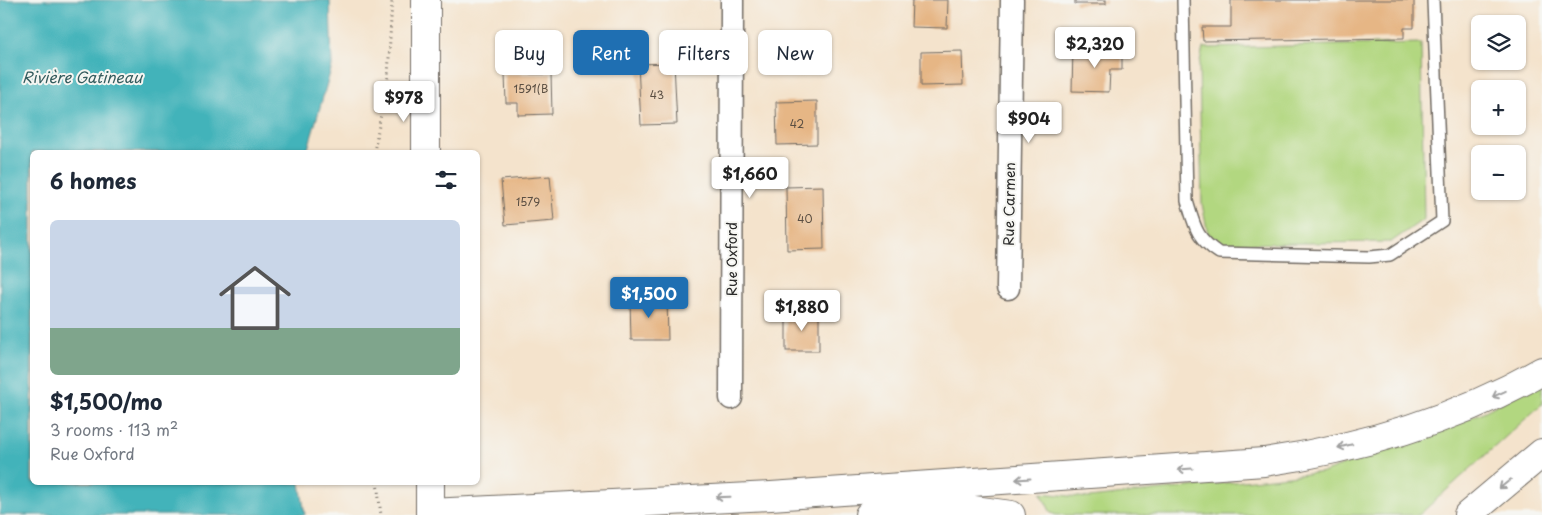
<!DOCTYPE html>
<html lang="en">
<head>
<meta charset="utf-8">
<style>
	body { margin:0; font-family:"Playpen Sans",sans-serif; background:#f2f2f3; color:#1f2937; height:100vh; display:flex; flex-direction:column; font-size:19px; white-space:nowrap }
	* { box-sizing:border-box; margin:0 }
	p { font-size:16px; color:#747a83 }
	.icon { flex:none; width:28px; height:28px; fill:none; stroke:currentColor; stroke-width:2; stroke-linecap:round; stroke-linejoin:round }
	.map { position:relative; flex:1; overflow:hidden }
	.details { position:absolute; left:30px; top:150px; width:450px; height:335px; display:flex; flex-direction:column; background:#fff; border-radius:8px; box-shadow:0 1px 4px #0004 }
	.details>* { flex:none }
	.top-card { position:absolute; left:495px; top:30px; width:475px; height:45px; display:flex; gap:10px }
	.buttons { position:absolute; left:1471px; top:15px; display:grid; gap:10px }
	.buttons a { display:grid; place-items:center; width:55px; height:55px; border-radius:8px; background:#fff; box-shadow:0 1px 4px #0004; font-size:25px }
	.price { position:absolute; translate:-50% -42px; padding:0 11px; border-radius:5px; background:#fff; color:#222; font-size:16px; line-height:32px; filter:drop-shadow(0 1px 2px #0008) }
	.price::after { content:''; position:absolute; left:50%; top:30px; width:15px; height:11px; margin-left:-8px; background:inherit; clip-path:polygon(0 0,100% 0,50% 100%) }
	.price.active { background:#1f6fb2; color:#fff }
	ul { padding:0; list-style:none }
	li { display:grid; align-content:center; gap:10px; height:265px; padding:0 20px }
	li+li { border-top:1px solid #e0e1e3 }
	li span { display:grid; place-items:center; height:155px; border-radius:8px; color:#555 }
	li>.icon { margin-inline-start:auto }
	span .icon { width:90px; height:90px; fill:#fffc; stroke-width:1 }
	li b { font-size:21px }
	h2 { display:flex; justify-content:space-between; align-items:center; height:60px; padding:0 20px; font-size:21px }
	.pill { padding:0 18px; border-radius:8px; background:#fff; box-shadow:0 1px 4px #0004; font-size:18px; line-height:45px }
	.pill.active { background:#1f6fb2; color:#fff }
	.map>svg:first-child { display:block }
	.green { fill:#b2d780; stroke:#6e8156 }
	.water { fill:#42b3ba; stroke:#366f72 }
	.building { fill:#e6b685 }
	.lines { fill:none; stroke-linecap:round; stroke-linejoin:round }
	.lane-casing { stroke:#716b63; stroke-width:14 }
	.street-casing { stroke:#716b63; stroke-width:25 }
	.secondary-casing { stroke:#716b63; stroke-width:30 }
	.highway-casing { stroke:#716b63; stroke-width:30 }
	.path { stroke:#716b63; stroke-width:3; stroke-dasharray:1 4; stroke-linecap:butt }
	.lane { stroke:#fff; stroke-width:11 }
	.street { stroke:#fff; stroke-width:22 }
	.secondary { stroke:#fff; stroke-width:28 }
	.highway { stroke:#fff; stroke-width:28 }
	.oneway { stroke:#a0a0a0 }
	.labels { text-anchor:middle; dominant-baseline:central; stroke-width:4; stroke-linejoin:round; paint-order:stroke }
	.number-label { font-size:11px; fill:#5a4e42 }
	.street-label { font-size:14px; fill:#2b2b2b; stroke:#f6f6f2 }
	.water-label { font-size:15px; font-style:italic; fill:#335b5d; stroke:#f6f6f2 }
</style>
</head>
<body>
<div class="map">
<svg width="1542" height="515" viewBox="0 0 1542 515">
	<rect width="100%" height="100%" fill="#f6f6f2"/>
	<filter id="ink" filterUnits="userSpaceOnUse"><feTurbulence type="fractalNoise" baseFrequency=".02" numOctaves="2"/><feDisplacementMap in="SourceGraphic" scale="10" xChannelSelector="R" yChannelSelector="G"/><feConvolveMatrix kernelMatrix="1 2 1 2 8 2 1 2 1" color-interpolation-filters="sRGB"/></filter>
	<filter id="wash" filterUnits="userSpaceOnUse"><feTurbulence type="fractalNoise" baseFrequency=".0096" numOctaves="4" result="noise"/><feDisplacementMap in="SourceGraphic" scale="20" xChannelSelector="R" yChannelSelector="G"/><feGaussianBlur stdDeviation="1.12" result="paint"/><feColorMatrix in="noise" values="0 0 0 0 0 0 0 0 0 0 0 0 0 0 0 0 0 1.4 0 .05"/><feComposite in="paint" operator="in"/></filter>
	<g filter="url(#wash)">
		<rect width="100%" height="100%" fill="#f4e3cc"/>
		<g class="green">
			<polygon points="1421,43 1424,219 1391,242 1225,244 1208,234 1202,204 1199,66 1203,48"/>
			<polygon points="1542,382 1542,404 1419,515 1056,515 1051,513 1041,493 1089,498 1325,472 1479,414"/>
		</g>
		<polygon class="water" points="0,0 330,0 332,66 307,152 32,152 32,482 300,483 305,515 0,515"/>
		<g id="blocks">
			<g class="building">
				<polygon points="912,0 948,0 947,28 911,27"/>
				<rect x="1075" y="0" width="31" height="4"/>
				<polygon points="1231,0 1414,0 1414,28 1404,28 1404,38 1203,41 1202,27 1231,27"/>
				<polygon points="1073,48 1122,49 1122,70 1110,70 1109,92 1072,91"/>
				<polygon points="962,51 963,85 921,86 921,52"/>
				<polygon points="674,63 677,124 641,125 638,64"/>
				<polygon points="505,74 551,74 552,114 518,115 518,103 506,103"/>
				<polygon points="817,101 817,144 777,145 776,102"/>
				<polygon points="550,176 554,221 505,225 501,180"/>
				<polygon points="823,186 824,249 787,250 786,187"/>
				<polygon points="667,298 668,340 631,340 630,299"/>
				<rect x="786" y="313" width="33" height="38"/>
			</g>
		</g>
	</g>
	<g filter="url(#ink)">
		<use href="#blocks" fill-opacity="0" stroke="#716b63" stroke-width="1"/>
		<g class="lines">
			<defs>
				<path id="lane" d="M 1183,0 L 1187,201 C 1195,227 1196,238 1219,253 L 1369,257 L 1390,255 L 1442,221 L 1433,0"/>
				<g id="street">
					<polyline points="1008,288 1012,0"/>
					<polyline points="731,398 732,0"/>
				</g>
				<g id="secondary">
					<polyline points="426,152 426,0"/>
					<polyline points="430,482 430,515"/>
				</g>
				<g id="highway">
					<path d="M 430,513 L 771,496 L 1264,462 C 1360,448 1457,419 1542,371"/>
					<polyline points="869,515 966,509 1011,515"/>
					<polyline points="1468,515 1542,453"/>
				</g>
			</defs>
			<use href="#lane" class="lane-casing"/>
			<use href="#street" class="street-casing"/>
			<use href="#secondary" class="secondary-casing"/>
			<use href="#highway" class="highway-casing"/>
			<g class="path">
				<polyline points="374,152 388,77 392,0"/>
				<polyline points="377,482 381,515"/>
			</g>
			<use href="#lane" class="lane"/>
			<use href="#street" class="street"/>
			<use href="#secondary" class="secondary"/>
			<use href="#highway" class="highway"/>
		</g>
		<defs><path id="oneway-shaft" d="M-6 0H5M1.5-3L5.5 0L1.5 3" fill="none" stroke-width="1.6" stroke-linecap="round" stroke-linejoin="round" transform="scale(1.25)"/></defs>
		<g class="oneway">
			<use href="#oneway-shaft" transform="translate(1499 394) rotate(155)"/>
			<use href="#oneway-shaft" transform="translate(1345 446) rotate(166)"/>
			<use href="#oneway-shaft" transform="translate(1185 469) rotate(176)"/>
			<use href="#oneway-shaft" transform="translate(1023 479) rotate(176)"/>
			<use href="#oneway-shaft" transform="translate(1505 484) rotate(141)"/>
			<use href="#oneway-shaft" transform="translate(723 497) rotate(178)"/>
		</g>
	</g>
	<g class="labels">
		<g class="number-label">
			<text x="531" y="88">1591(B</text>
			<text x="657" y="94">43</text>
			<text x="797" y="123">42</text>
			<text x="528" y="201">1579</text>
			<text x="805" y="218">40</text>
		</g>
		<g class="street-label">
			<text transform="translate(1009 204) rotate(-89)">Rue Carmen</text>
			<text transform="translate(731 259) rotate(-90)">Rue Oxford</text>
		</g>
		<g class="water-label">
			<text x="82" y="76">Rivière Gatineau</text>
		</g>
	</g>
</svg>
<div class="buttons">
<a><svg class="icon" aria-label="layers" viewBox="0 0 24 24"><path d="M12 4l9 5-9 5-9-5zM3 14l9 5 9-5"/></svg></a>
<a>+</a>
<a>−</a>
</div>
<b class="price" style="left:1095px;top:69px">$2,320</b>
<b class="price" style="left:404px;top:123px">$978</b>
<b class="price" style="left:1029px;top:144px">$904</b>
<b class="price" style="left:750px;top:199px">$1,660</b>
<b class="price active" style="left:649px;top:319px">$1,500</b>
<b class="price" style="left:802px;top:332px">$1,880</b>
<div class="top-card">
<a class="pill">Buy</a>
<a class="pill active">Rent</a>
<a class="pill">Filters</a>
<a class="pill">New</a>
</div>
<section class="details">
<h2>6 homes<svg class="icon" aria-label="filters" viewBox="0 0 24 24"><path d="M4 7h16M4 17h16"/><circle cx="9" cy="7" r="2"/><circle cx="15" cy="17" r="2"/></svg></h2>
<ul>
<li><span style="background:linear-gradient(#c9d6e8 70%,#7fa58c 0)"><svg class="icon" aria-label="home" viewBox="0 0 24 24"><path d="M3 11l9-7 9 7M6 9v11h12V9"/></svg></span><div><b>$1,500/mo</b><p>3 rooms · 113 m²</p><p>Rue Oxford</p></div></li>
</ul>
</section>
</div>
</body>
</html>
